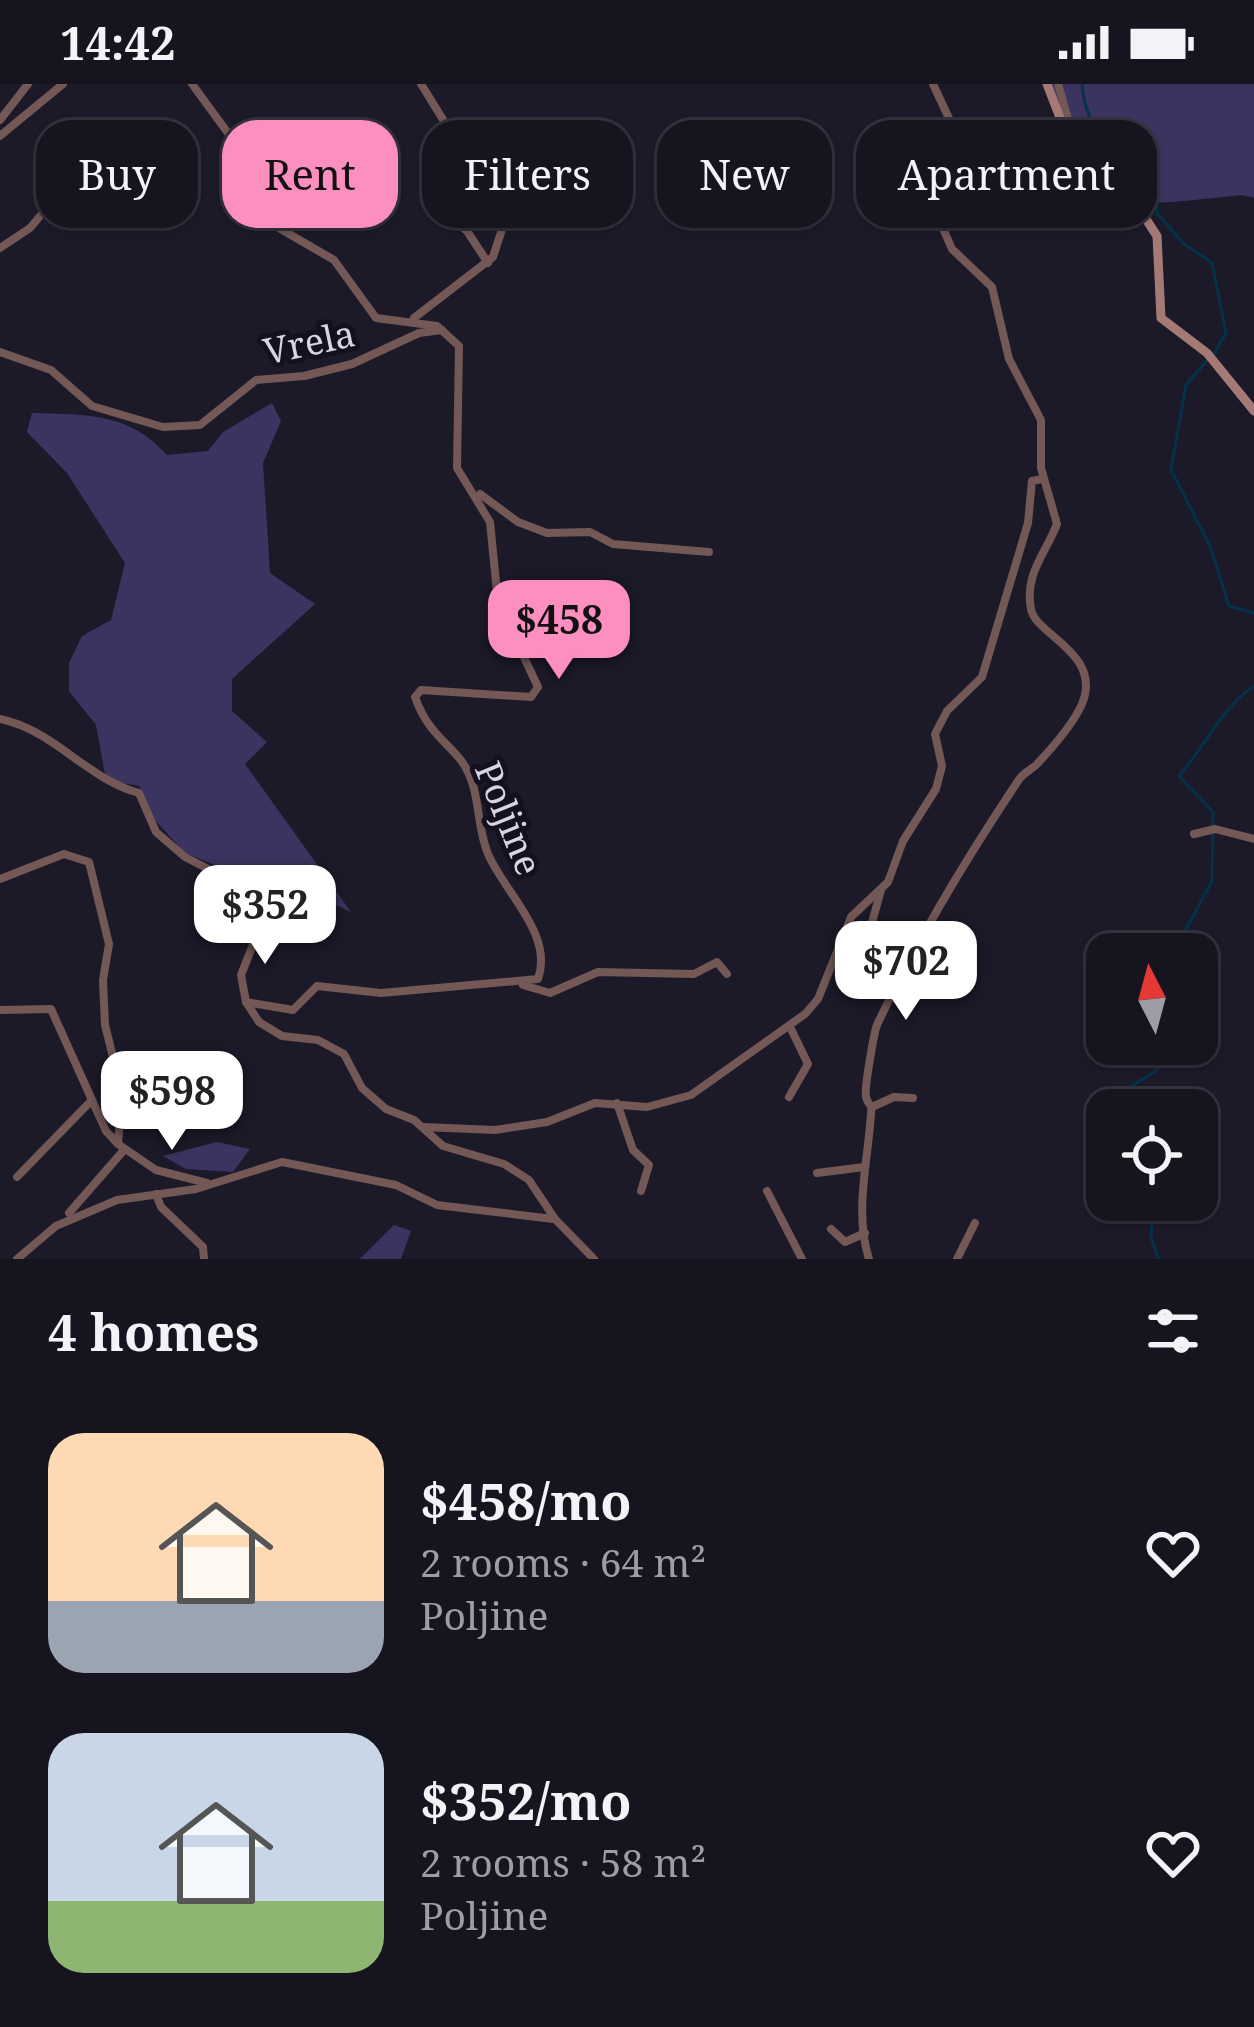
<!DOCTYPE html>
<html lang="en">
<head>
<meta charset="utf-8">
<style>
	body { margin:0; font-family:"Noto Serif",serif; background:#1e1d28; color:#f1f3f6; height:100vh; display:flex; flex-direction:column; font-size:45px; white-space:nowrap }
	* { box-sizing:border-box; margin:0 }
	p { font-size:39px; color:#9d9ea4 }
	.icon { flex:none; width:66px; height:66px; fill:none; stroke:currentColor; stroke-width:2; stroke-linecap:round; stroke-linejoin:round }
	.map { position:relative; height:1175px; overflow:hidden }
	.side { display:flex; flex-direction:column; background:#15141f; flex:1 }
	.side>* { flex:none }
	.guide { position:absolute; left:36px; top:36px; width:1182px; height:108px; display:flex; gap:24px }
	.needle { width:78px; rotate:354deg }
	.fabs { position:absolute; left:1086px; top:849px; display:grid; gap:24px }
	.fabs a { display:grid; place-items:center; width:132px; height:132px; border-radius:24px; background:#15141f; box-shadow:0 3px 9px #0004,0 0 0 3px #34333d; font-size:60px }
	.price { position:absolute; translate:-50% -102px; padding:0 27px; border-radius:24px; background:#fff; color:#222; font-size:39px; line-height:78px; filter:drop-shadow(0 3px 6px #0008) }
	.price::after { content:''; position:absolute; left:50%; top:72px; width:36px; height:27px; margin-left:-18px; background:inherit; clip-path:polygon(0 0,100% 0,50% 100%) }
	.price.on { background:#fd8ec0; color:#111 }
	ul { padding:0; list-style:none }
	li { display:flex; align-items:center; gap:36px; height:300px; padding:0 48px }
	li span { display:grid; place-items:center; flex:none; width:336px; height:240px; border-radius:36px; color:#555 }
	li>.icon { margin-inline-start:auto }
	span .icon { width:144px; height:144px; fill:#fffc; stroke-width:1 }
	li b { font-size:51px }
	h2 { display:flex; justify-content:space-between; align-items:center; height:144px; padding:0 48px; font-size:51px }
	.pill { padding:0 42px; border-radius:36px; background:#15141f; box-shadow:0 3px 9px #0004,0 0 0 3px #34333d; font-size:42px; line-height:108px }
	.pill.on { background:#fd8ec0; color:#111 }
	.status { display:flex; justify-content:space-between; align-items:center; height:84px; padding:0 60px; background:#15141f; direction:ltr }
	.status svg { height:33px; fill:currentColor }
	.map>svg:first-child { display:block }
	.green { fill:#3c3460 }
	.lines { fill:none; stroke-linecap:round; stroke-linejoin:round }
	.stream { stroke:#03324a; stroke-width:3 }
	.street { stroke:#735855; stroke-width:8 }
	.secondary { stroke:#a57a75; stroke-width:9 }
	.labels { text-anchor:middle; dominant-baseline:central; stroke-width:10; stroke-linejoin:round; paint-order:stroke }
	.street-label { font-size:36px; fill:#d7d6e0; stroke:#13111f }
</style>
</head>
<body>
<div class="status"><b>14:42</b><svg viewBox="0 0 49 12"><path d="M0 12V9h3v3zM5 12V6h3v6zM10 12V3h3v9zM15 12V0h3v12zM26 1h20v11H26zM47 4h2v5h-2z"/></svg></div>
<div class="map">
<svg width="1254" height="1175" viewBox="0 0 1254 1175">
	<rect width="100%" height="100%" fill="#1c1a29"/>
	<g class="green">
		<path d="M 1043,0 L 1254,0 L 1254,114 L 1242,111 C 1102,125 1095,136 1043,0 Z"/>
		<path d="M 272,319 L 281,337 L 263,379 L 270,489 L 315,520 L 232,595 L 232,627 L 267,658 L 245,680 L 351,828 L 319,813 L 263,833 L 225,785 L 185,769 L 153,734 L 139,702 L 106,696 L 96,641 L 69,607 L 69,579 L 82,552 L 111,536 L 125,479 L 67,389 L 27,348 L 32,329 C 87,331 128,328 167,371 L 208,367 L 223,348 Z"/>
		<polygon points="217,1058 250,1065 233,1088 186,1085 163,1072"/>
		<polygon points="394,1141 411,1147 401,1175 360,1175"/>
	</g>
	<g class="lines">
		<g class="stream">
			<path d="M 1082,0 C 1087,56 1115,61 1158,85 L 1157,129 L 1183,159 L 1212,179 L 1226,249 L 1214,270"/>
			<polyline points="1207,277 1186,301 1171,386 1210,462 1229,522 1254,529"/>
			<path d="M 1173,870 L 1212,797 L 1213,728 L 1179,692 C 1206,661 1221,625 1254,602"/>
			<polyline points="1109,1026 1110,1014 1155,988 1175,960"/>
			<polyline points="1153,1116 1151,1154 1159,1175"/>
		</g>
		<g class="street">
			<path d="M 192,0 L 247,75 L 260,133 L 334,176 L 376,234 L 437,242 L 459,262 L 457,384 L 490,438 L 498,518 L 538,603 L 531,613 L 421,606 L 415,613 C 429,654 456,662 468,688 C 480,713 477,744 488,770 C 505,809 554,851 538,895 L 381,909 L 317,902 L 293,926 L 246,918"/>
			<polyline points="1058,0 1077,66"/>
			<polyline points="0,36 28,0"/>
			<polyline points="0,52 63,0"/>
			<polyline points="442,128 467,147 488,179"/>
			<polyline points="0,164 30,144 78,87 114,110"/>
			<polyline points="414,234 493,173 505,136 421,0"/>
			<polyline points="0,268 51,286 92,322 163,343 200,341 256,296 304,292 352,280 419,249 442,246"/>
			<polyline points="480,410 518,438 547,449 590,448 613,460 709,468"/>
			<path d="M 0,635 C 54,646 87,695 139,709 L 156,748 L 185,773 L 233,798 L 247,813 L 260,843 L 241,891 L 246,918 L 259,938 L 282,952 L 318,956 L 344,970 L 362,1004 L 386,1025 L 414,1036 L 443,1062 L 504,1080 L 529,1096 L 555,1135 L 594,1175"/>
			<polyline points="1194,750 1215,745 1254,755"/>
			<polyline points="0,795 64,770 89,778 109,860 103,896 105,941 122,1009 118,1060 156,1086 207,1099"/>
			<polyline points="868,853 881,806"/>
			<polyline points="523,901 550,909 598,888 694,890 717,878 727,890"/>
			<polyline points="0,926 51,925 106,1047 117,1059"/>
			<polyline points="789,1013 808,980 791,945"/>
			<polyline points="617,1019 633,1066 649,1081 641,1107"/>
			<polyline points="872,1023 894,1013 913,1014"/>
			<polyline points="423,1043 495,1046 547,1038 595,1019 647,1023 691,1011 805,930 818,915 851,833 888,798 903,757 936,705 942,682 935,650 947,627 982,593 1028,439 1032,397 1042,395"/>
			<polyline points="817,1089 864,1083"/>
			<polyline points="17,1093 92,1016"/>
			<polyline points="767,1107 802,1175"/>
			<polyline points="156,1110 161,1123 203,1163 204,1175"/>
			<polyline points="69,1129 124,1066"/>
			<polyline points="831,1145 845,1158 865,1149"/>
			<polyline points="17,1175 56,1142 117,1116 196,1105 282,1078 396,1101 437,1121 553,1135"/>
			<path d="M 869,1175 C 854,1128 868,1077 871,1030 C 872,1016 870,1026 866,1013 C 864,1005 874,949 877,941 C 916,857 966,775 1018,697 C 1023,688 1032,686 1038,679 C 1052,664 1074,638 1082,620 C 1103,569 1035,551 1031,525 C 1024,490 1046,469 1057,440 L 1041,384 L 1041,336 L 1009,275 L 992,203 L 952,165 L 941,140 L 955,73 L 953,43 L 933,0"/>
			<polyline points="957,1175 975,1139"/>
		</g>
		<polyline class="secondary" points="1047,0 1069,57 1142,129 1157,152 1161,234 1207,269 1254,327"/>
	</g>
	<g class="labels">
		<g class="street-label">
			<text transform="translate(309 258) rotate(-12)">Vrela</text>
			<text transform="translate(509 734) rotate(68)">Poljine</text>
		</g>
	</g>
</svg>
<div class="fabs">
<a><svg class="needle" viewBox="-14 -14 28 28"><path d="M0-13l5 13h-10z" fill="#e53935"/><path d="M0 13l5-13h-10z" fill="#9d9ea4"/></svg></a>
<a><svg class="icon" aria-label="locate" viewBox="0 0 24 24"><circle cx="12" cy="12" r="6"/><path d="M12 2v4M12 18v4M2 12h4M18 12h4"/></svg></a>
</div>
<b class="price on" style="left:559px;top:598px">$458</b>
<b class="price" style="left:265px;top:883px">$352</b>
<b class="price" style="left:906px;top:939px">$702</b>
<b class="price" style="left:172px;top:1069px">$598</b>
<div class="guide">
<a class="pill">Buy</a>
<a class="pill on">Rent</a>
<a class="pill">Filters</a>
<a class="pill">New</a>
<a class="pill">Apartment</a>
</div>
</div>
<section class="side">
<h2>4 homes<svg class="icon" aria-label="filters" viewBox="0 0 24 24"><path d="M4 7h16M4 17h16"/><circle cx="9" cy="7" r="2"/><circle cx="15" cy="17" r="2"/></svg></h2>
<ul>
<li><span style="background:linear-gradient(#ffd9b3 70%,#9aa5b1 0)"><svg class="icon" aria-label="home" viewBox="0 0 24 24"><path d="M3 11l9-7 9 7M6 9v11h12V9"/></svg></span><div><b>$458/mo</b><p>2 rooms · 64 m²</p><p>Poljine</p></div><svg class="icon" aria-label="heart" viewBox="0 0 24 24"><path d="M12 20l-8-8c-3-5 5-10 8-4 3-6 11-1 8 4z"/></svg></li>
<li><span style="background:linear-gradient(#c9d6e8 70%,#8fb573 0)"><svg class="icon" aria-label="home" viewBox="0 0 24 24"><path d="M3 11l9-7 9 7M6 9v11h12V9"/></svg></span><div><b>$352/mo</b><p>2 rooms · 58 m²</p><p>Poljine</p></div><svg class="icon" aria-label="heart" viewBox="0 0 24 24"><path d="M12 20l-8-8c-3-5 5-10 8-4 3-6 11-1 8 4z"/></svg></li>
</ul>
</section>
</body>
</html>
